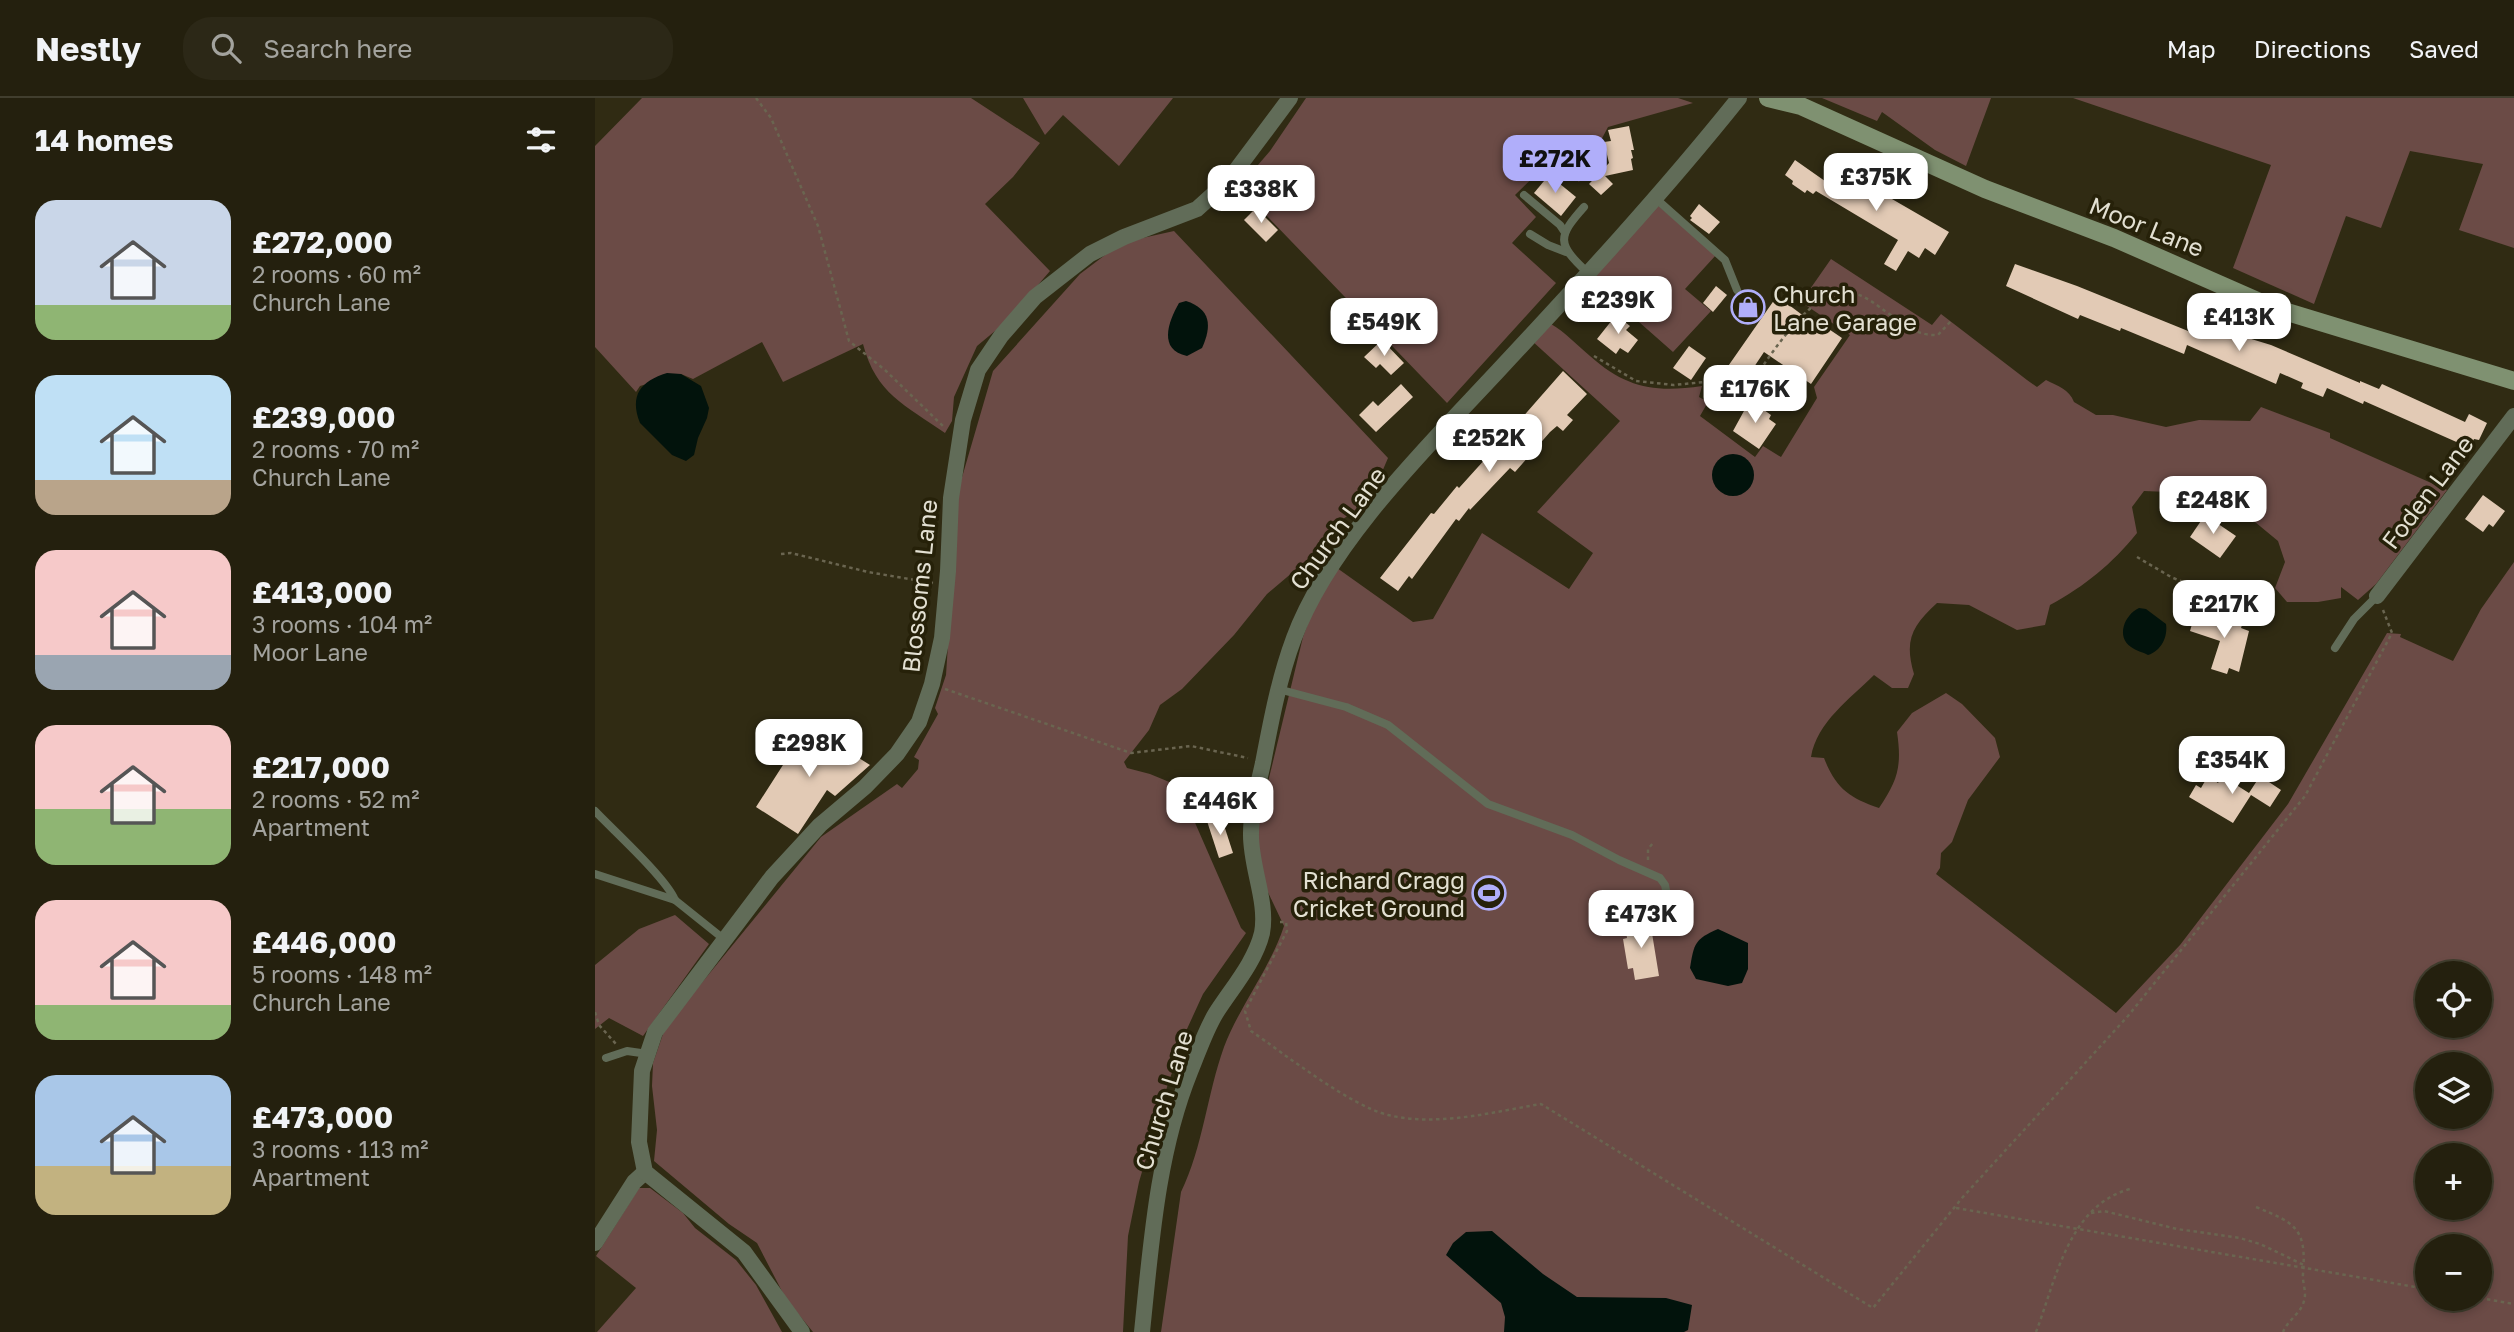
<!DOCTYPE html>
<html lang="en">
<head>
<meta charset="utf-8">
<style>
	body { margin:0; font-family:"Golos Text",sans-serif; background:#2c2817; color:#f1f3f6; height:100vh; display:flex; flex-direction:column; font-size:26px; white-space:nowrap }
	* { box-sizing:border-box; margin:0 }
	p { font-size:23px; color:#a3a39e }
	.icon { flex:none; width:38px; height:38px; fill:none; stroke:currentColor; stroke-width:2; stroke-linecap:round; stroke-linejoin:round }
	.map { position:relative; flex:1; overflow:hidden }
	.drawer { display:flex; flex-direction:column; background:#24200e; width:595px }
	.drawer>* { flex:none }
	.controls { position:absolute; left:1820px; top:863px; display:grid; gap:14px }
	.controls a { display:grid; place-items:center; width:77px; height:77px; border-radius:50%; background:#24200e; box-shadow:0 4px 10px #0003,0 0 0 2px #413e2e; font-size:35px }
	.price { position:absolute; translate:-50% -60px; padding:0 16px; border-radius:14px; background:#fff; color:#222; font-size:23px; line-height:46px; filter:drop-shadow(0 2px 4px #0008) }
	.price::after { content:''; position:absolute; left:50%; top:42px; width:21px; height:16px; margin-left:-10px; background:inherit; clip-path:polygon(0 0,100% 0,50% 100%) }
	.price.current { background:#b0aefa; color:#111 }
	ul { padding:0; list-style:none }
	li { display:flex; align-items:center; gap:21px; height:175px; padding:0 35px }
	li span { display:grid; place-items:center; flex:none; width:196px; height:140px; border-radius:21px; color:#555 }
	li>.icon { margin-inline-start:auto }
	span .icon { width:84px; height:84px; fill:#fffc; stroke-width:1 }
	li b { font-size:30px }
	h2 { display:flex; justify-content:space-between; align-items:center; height:84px; padding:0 35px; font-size:30px }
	header { display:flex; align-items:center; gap:42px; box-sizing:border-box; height:98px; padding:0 35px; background:#24200e; border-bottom:2px solid #413e2e }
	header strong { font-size:33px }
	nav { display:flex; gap:38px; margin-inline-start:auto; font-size:24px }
	.search { width:490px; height:63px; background:#2c2817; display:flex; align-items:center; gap:18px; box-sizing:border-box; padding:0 24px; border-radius:28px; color:#a3a39e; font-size:26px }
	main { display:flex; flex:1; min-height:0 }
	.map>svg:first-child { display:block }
	.green { fill:#6b4b46; fill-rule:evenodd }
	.water { fill:#02130c }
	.building { fill:#e2cab5 }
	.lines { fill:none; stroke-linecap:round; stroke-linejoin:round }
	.path { stroke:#6a6550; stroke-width:2.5; stroke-dasharray:3.5 3.5; stroke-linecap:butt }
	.lane { stroke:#616c58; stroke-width:8 }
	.street { stroke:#616c58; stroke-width:16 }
	.secondary { stroke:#7f9171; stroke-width:18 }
	.labels { text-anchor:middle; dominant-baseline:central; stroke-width:7; stroke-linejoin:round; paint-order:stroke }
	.street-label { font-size:24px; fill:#e3e0d2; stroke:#262109 }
	.poi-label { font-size:24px; fill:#e3e0d2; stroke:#262109; text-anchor:start }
</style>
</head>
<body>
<header>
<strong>Nestly</strong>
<div class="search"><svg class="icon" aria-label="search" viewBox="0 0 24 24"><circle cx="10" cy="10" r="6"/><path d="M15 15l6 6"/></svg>Search here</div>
<nav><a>Map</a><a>Directions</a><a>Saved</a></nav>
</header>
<main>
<section class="drawer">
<h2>14 homes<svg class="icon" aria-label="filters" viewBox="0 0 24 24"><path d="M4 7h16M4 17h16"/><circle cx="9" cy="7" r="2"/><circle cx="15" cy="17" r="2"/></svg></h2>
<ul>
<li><span style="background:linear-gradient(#c9d6e8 75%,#8fb573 0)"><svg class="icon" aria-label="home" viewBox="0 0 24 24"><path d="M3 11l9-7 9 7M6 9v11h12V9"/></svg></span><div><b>£272,000</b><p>2 rooms · 60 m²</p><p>Church Lane</p></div></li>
<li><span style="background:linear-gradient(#bfe0f5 75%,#b9a48a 0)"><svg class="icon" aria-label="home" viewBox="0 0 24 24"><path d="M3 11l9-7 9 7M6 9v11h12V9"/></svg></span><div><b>£239,000</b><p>2 rooms · 70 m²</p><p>Church Lane</p></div></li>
<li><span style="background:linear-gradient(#f6c9c9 75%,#9aa5b1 0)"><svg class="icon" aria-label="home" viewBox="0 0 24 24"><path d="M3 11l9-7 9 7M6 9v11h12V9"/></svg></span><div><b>£413,000</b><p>3 rooms · 104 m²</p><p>Moor Lane</p></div></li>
<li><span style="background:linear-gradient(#f6c9c9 60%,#8fb573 0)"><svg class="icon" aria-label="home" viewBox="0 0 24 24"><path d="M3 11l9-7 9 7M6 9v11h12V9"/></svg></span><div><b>£217,000</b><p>2 rooms · 52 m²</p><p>Apartment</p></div></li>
<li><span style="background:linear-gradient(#f6c9c9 75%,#8fb573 0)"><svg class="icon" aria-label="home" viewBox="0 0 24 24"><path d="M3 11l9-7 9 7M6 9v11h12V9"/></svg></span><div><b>£446,000</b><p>5 rooms · 148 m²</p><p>Church Lane</p></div></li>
<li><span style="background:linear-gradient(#a9c7e8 65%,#c2b280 0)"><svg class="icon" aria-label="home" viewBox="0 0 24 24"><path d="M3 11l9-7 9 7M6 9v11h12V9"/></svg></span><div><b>£473,000</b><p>3 rooms · 113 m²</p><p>Apartment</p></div></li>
</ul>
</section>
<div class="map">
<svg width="1919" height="1234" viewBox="0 0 1919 1234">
	<rect width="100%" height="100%" fill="#302b13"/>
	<g class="green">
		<path d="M 47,0 L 376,0 L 445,45 L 418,79 L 390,106 L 455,173 L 412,223 L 382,248 L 359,299 L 357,323 L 350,335 C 310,307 281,296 268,246 L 188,284 L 167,244 L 98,281 L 86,276 L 45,288 L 41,294 L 0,249 L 0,48 Z"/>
		<polygon points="428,0 578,0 524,68 468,17 450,37"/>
		<polygon points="711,0 1083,0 1098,5 1013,29 984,84 959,59 920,97 941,119 917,145 961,185 852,305 644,89 675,53"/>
		<polygon points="1227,0 1396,0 1371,68 1340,52 1287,14 1282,23"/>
		<polygon points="1478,0 1919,0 1919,150 1864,132 1888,66 1815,53 1786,130 1751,118 1719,206 1638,170 1676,67"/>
		<polygon points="1060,105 1121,157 1090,191 1116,213 1078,254 993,179"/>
		<polygon points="579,133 793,360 784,381 770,396 763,411 739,427 711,463 672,496 639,537 587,591 565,607 554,632 529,664 532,670 555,676 584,688 646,830 651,835 608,896 592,931 572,989 544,1084 533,1138 528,1234 218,1234 191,1201 162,1145 134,1126 59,1063 62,1032 57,988 58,965 68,936 78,920 226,739 302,686 307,690 323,671 324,662 319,659 343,616 340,610 351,577 363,393 398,273 485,176 518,151 543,141"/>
		<path d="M 1236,161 L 1337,227 L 1346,216 L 1432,282 L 1442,289 L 1451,282 C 1463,288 1474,291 1479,304 L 1501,317 L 1518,317 L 1571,329 L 1604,322 L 1655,323 L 1666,309 L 1735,335 L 1735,340 L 1852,392 L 1781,486 L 1763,502 L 1746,489 L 1746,500 L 1723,504 L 1692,504 L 1680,490 L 1690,464 L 1683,443 L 1660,424 L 1634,419 L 1598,395 L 1549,393 L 1537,409 L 1542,435 C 1517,466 1490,488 1455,507 L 1450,527 L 1422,532 L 1374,507 L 1342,505 C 1317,528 1309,542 1319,576 L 1313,590 L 1297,590 L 1279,577 C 1255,601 1222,624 1216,659 L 1229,660 C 1241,691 1255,700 1284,710 C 1303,682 1307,668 1302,634 L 1317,615 L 1351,595 L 1367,606 L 1400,640 L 1405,659 L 1373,702 L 1357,744 L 1346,755 L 1345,770 L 1341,776 L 1521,915 L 1585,847 L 1693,706 L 1792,535 L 1806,536 L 1805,539 L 1858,563 L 1886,511 L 1919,464 L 1919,1234 L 566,1234 L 586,1094 C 608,1049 612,996 629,949 C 645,907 675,871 689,828 L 669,786 L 661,734 L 708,539 L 721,503 L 742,470 L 818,524 L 838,521 L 887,435 L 974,491 L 998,455 L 942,414 L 1025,323 L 936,242 L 956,226 C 970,234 982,247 995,258 C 1031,290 1060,295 1107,288 L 1104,299 L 1113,304 L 1105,318 L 1160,359 L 1168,348 L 1186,359 L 1222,300 L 1219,289 L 1255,237 L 1206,204 ZM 1832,875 L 1885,875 L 1885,928 L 1832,928 ZM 1832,966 L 1885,966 L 1885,1018 L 1832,1018 ZM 1832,1057 L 1885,1057 L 1885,1110 L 1832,1110 ZM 1832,1148 L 1885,1148 L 1885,1200 L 1832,1200 Z"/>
		<polygon points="80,817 114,846 48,938 14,920 0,931 0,867 44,831"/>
		<polygon points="44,1090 55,1090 88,1115 100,1130 141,1162 161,1187 187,1234 2,1234 41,1190 1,1158"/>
	</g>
	<g class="water">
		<path d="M 591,203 C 616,211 617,228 607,250 L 592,258 C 563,252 573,224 584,205 Z"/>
		<path d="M 72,275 L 86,276 L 106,288 L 114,310 L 112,320 L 103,340 L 99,357 L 91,363 L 77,357 L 45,325 C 34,297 46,283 72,275 Z"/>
		<circle cx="1138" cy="377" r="21"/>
		<path d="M 1544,510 L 1551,511 L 1571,526 C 1573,539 1566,553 1553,557 C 1548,554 1541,553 1536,549 C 1521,539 1529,517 1544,510 Z"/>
		<path d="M 1123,831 L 1153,845 L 1153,871 L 1147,885 L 1133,888 L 1101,881 L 1095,870 C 1099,845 1100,841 1123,831 Z"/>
		<polygon points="897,1133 948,1176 982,1199 1071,1200 1097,1207 1093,1232 1089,1234 909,1234 910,1219 906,1205 851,1157 858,1145 871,1134"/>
	</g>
	<g class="building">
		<polygon points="1034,28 1039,52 1036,52 1038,60 1036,61 1038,72 1010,78 1018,86 1006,97 994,86 1014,65 1009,44 1016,43 1013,32"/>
		<polygon points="1200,62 1237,88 1244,78 1248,80 1252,75 1354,134 1340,157 1330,150 1324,160 1313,153 1301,173 1289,166 1303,142 1221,93 1218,96 1212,92 1210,95 1197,86 1198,83 1190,77"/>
		<polygon points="954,77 981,99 966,118 939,95"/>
		<polygon points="1104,106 1125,124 1114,136 1095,122 1097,120 1095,118"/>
		<polygon points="661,110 683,132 671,144 649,122"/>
		<polygon points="1420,166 1482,188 1603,237 1609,223 1630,233 1676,247 1765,285 1765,283 1784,291 1787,286 1870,324 1874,316 1892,325 1884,342 1879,341 1875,350 1769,303 1768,306 1732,290 1728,299 1706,290 1708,285 1685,275 1681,286 1592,247 1589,256 1526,230 1525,233 1485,217 1483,221 1411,188"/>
		<polygon points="1121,188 1132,197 1118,214 1108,205"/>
		<polygon points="1182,198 1214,222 1216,219 1247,240 1216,286 1169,254 1147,287 1129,274"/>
		<polygon points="1021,217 1035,228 1031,232 1043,242 1033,255 1025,250 1021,256 1002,241"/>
		<polygon points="787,242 809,265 796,277 785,266 781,270 769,259"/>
		<polygon points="1094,248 1111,260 1096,282 1078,270"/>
		<polygon points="968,273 992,296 972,317 978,322 968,333 962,328 955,334 920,374 915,370 875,412 874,410 864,423 861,421 817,481 814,478 803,493 785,480 836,415 839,416 862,388 864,390 901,349 898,347 910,334 912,337"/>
		<polygon points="806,286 818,299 781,334 764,317 778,303 783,308"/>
		<polygon points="1155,302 1176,317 1174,321 1181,326 1164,351 1138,333"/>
		<polygon points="1888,397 1910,413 1898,429 1894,426 1888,434 1870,421"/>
		<polygon points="1610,417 1641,438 1625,460 1595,439"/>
		<polygon points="1636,514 1650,518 1646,530 1654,533 1644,574 1634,570 1632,576 1616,571 1625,543 1595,533 1600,516 1632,526"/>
		<polygon points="213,628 275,667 240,698 232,692 203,736 161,709"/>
		<polygon points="1613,678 1623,685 1627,678 1654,695 1665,678 1686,692 1675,709 1656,697 1638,725 1594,699 1601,687 1606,690"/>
		<polygon points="626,718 638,755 624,760 612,723"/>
		<polygon points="1055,823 1064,878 1040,882 1038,870 1033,871 1028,841 1032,840 1030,826"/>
	</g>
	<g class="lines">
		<g class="path">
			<polyline points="161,0 176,20 223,128 254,243 290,272 350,330"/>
			<path d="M 999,258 L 1041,283 L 1079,287 L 1129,282 L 1149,295 C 1170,267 1212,193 1251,194 C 1265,194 1279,205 1290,213 C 1308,225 1319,238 1343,237 L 1356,223"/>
			<polyline points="186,456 196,455 273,474 338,485"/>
			<polyline points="1542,459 1576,479 1676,520"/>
			<polyline points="350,591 536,655 596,648 653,660"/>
			<polyline points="1053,762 1053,751 1058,745"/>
			<path d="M 685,824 L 691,824 L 692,833 L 650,913 L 656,933 C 691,957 754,1007 793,1017 C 842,1029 898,1014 946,1006 L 1278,1210 L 1367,1100 L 1533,918 L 1710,698 L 1797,535 L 1788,512"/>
			<polyline points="0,914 4,927 21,946"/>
			<path d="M 1661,1109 C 1700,1125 1712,1130 1708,1176 C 1707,1184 1712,1194 1709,1203 C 1706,1215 1693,1222 1688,1234"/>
			<polyline points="1361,1110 1832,1191"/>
			<polyline points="1496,1115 1509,1113 1582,1131 1645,1140 1665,1146 1709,1167"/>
			<polyline points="1885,1200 1919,1206"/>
			<path d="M 1441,1234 C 1461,1182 1473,1108 1535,1091"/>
		</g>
		<g class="lane">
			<polyline points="929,97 965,127 969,133"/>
			<polyline points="1059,99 1130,162 1142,192"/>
			<path d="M 989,109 C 962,139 962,146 992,174"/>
			<polyline points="935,136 953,147 971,154"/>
			<polyline points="1740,550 1759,521 1782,498"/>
			<polyline points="683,591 751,609 793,627 893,706 977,737 1024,762 1065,780 1070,787 1078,829"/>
			<path d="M 0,713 C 19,733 71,780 80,802 L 130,842"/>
			<polyline points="0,776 80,802"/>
			<polyline points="11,960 32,953 53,956"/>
		</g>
		<g class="street">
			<polyline points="1782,498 1919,318"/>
			<polyline points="0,1145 39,1084 50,1074"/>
			<polyline points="207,1234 149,1154 50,1074 44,1044 47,973 60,934 177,779 225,727 270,689 302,656 324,624 337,586 347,540 353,473 356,400 368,322 383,272 406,238 440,199 495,156 529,139 602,111 633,83 695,0"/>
			<path d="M 547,1234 C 556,1147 562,1056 595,974 C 603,955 610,933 621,915 C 637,890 660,864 667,835 C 673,803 655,768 656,735 C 656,712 663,688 668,665 C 676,623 684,580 699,540 C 734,445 833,348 902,274 C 985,185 1068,95 1144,0"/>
		</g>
		<polyline class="secondary" points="1173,0 1206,8 1390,91 1519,140 1676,209 1919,283"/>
	</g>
	<defs>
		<symbol id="shop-ring" viewBox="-11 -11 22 22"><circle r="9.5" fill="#262109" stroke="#b0aefa" stroke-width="1.5"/><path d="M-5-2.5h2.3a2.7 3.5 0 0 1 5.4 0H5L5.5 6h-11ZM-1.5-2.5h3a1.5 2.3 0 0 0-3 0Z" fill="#b0aefa"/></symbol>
		<symbol id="stadium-ring" viewBox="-11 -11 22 22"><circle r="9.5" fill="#262109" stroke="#b0aefa" stroke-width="1.5"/><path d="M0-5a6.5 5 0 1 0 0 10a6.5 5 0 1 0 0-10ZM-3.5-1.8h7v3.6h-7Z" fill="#b0aefa"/></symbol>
	</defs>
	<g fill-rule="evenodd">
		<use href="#shop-ring" x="1134" y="190" width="38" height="38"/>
		<use href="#stadium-ring" x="875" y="776" width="38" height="38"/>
	</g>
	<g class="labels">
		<g class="street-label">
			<text transform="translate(1552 128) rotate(22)">Moor Lane</text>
			<text transform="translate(1832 394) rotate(-53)">Foden Lane</text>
			<text transform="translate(742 430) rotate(-54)">Church Lane</text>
			<text transform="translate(324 488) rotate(-84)">Blossoms Lane</text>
			<text transform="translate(568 1002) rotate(-73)">Church Lane</text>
		</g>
		<g class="poi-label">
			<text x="1178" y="195">Church<tspan x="1178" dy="28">Lane Garage</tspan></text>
			<text x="870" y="781" text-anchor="end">Richard Cragg<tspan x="870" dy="28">Cricket Ground</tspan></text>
		</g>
	</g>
</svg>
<div class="controls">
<a><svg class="icon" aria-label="locate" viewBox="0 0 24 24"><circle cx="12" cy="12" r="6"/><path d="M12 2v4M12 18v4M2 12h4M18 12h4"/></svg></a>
<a><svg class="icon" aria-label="layers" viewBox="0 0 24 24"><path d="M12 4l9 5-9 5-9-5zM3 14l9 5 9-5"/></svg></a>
<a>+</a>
<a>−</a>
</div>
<b class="price current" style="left:960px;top:97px">£272K</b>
<b class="price" style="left:1281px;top:115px">£375K</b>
<b class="price" style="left:666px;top:127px">£338K</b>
<b class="price" style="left:1023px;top:238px">£239K</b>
<b class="price" style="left:1644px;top:255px">£413K</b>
<b class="price" style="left:789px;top:260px">£549K</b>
<b class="price" style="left:1160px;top:327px">£176K</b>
<b class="price" style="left:894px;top:376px">£252K</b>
<b class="price" style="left:1618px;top:438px">£248K</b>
<b class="price" style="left:1629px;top:542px">£217K</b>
<b class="price" style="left:214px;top:681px">£298K</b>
<b class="price" style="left:1637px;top:698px">£354K</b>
<b class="price" style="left:625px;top:739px">£446K</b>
<b class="price" style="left:1046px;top:852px">£473K</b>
</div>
</main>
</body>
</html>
